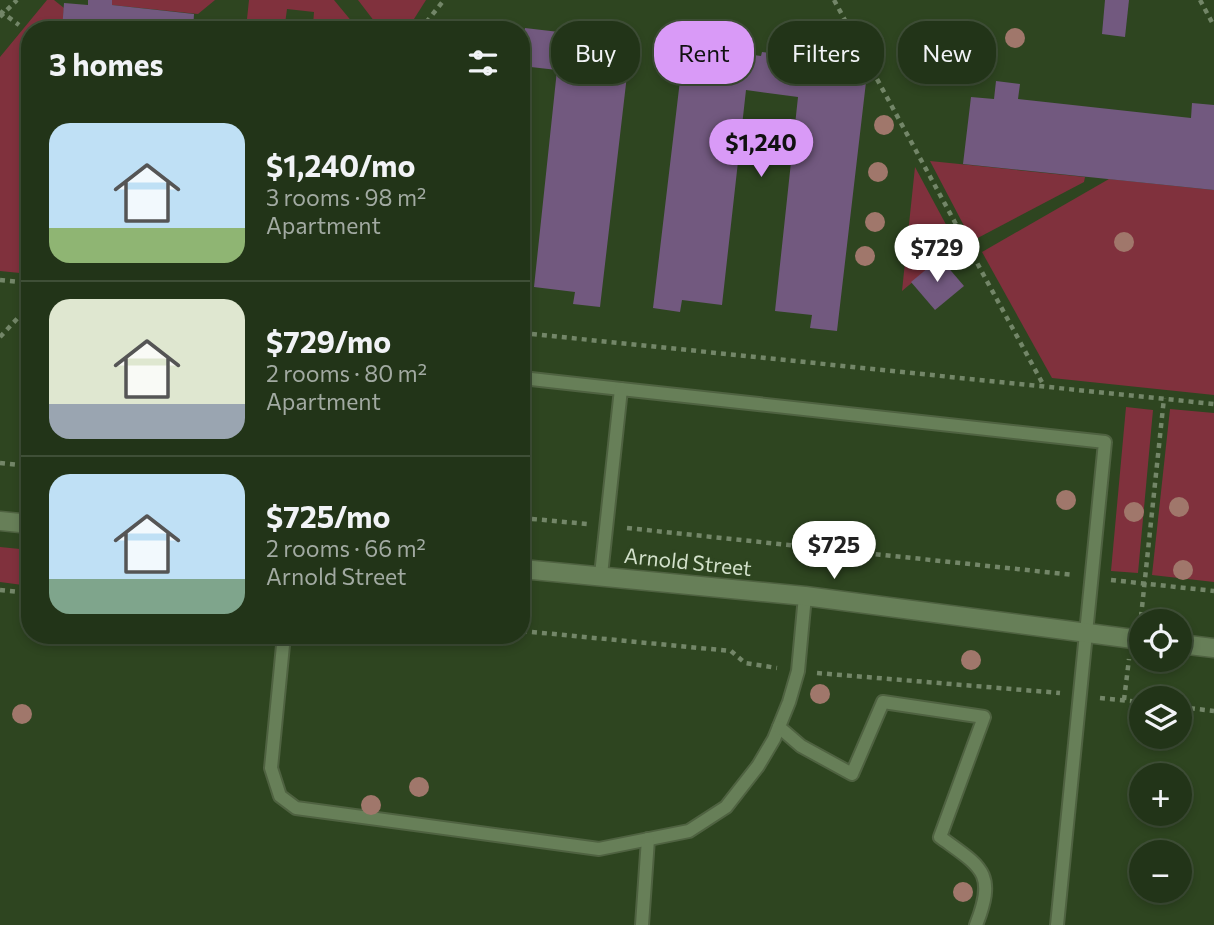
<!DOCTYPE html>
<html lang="en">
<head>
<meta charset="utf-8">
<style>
	body { margin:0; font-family:Commissioner,sans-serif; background:#2a3c21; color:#f1f3f6; height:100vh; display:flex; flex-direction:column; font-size:26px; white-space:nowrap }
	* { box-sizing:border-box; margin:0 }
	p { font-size:23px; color:#a2aaa2 }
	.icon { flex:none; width:38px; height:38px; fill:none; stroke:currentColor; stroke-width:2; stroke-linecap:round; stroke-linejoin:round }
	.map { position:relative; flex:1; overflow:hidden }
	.side { position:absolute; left:21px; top:21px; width:509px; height:623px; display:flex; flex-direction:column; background:#223418; border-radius:28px; box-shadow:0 4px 10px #0003,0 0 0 2px #3f4f37 }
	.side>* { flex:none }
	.banner { position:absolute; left:551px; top:21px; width:556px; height:63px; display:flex; gap:14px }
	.controls { position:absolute; left:1129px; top:609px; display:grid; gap:14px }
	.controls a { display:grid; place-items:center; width:63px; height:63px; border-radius:50%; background:#223418; box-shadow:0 4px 10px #0003,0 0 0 2px #3f4f37; font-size:35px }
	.price { position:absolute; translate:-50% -60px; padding:0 16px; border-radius:24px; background:#fff; color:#222; font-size:23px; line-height:46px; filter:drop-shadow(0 2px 4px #0008) }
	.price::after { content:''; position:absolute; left:50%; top:42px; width:21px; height:16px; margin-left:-10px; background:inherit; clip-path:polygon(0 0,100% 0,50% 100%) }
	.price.selected { background:#d99af7; color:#111 }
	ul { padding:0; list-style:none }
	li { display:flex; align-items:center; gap:21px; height:175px; padding:0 28px }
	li+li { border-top:2px solid #3f4f37 }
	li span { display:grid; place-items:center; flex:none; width:196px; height:140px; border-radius:21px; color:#555 }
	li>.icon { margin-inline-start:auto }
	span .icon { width:84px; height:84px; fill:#fffc; stroke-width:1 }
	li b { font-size:30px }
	h2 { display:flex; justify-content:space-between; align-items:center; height:84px; padding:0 28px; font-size:30px }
	.chip { padding:0 24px; border-radius:28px; background:#223418; box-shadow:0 4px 10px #0003,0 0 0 2px #3f4f37; font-size:24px; line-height:63px }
	.chip.selected { background:#d99af7; color:#111 }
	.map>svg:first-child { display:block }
	.green { fill:#80313d }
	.building { fill:#72597f }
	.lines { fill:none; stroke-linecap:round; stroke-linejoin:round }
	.lane-casing { stroke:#4f6241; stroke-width:16 }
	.secondary-casing { stroke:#4f6241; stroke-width:21 }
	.path { stroke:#738668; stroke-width:4.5; stroke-dasharray:5 5; stroke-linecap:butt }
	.lane { stroke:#677f58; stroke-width:12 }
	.secondary { stroke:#677f58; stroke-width:18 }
	.tree { fill:#a0776b }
	.labels { text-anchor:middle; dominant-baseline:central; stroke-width:6; stroke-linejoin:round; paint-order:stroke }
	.street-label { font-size:21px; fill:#d3e1cb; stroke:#2e4520 }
</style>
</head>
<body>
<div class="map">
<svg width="1214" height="925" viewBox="0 0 1214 925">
	<rect width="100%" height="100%" fill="#2e4520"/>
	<g class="green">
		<polygon points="47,0 54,0 64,8 62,30 30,30 30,274 0,271 0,57"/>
		<polygon points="112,0 215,0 198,14 112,5"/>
		<polygon points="249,0 334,0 358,29 313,25 314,12 287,9 285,24 247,19"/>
		<polygon points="358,0 426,0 407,30 381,30"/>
		<polygon points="930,161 1085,177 1084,182 972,241"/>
		<polygon points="915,167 957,245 902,291"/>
		<polygon points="1109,179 1214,190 1214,395 1052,378 982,252"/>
		<polygon points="1126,407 1153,410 1138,573 1111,571"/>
		<polygon points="1170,409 1214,413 1214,582 1152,575"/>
		<polygon points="0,547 30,550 30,586 0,582"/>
	</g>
	<g class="building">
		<polygon points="88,0 112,0 112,5 194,14 193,30 62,30 64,3 88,5"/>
		<polygon points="1105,0 1129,0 1125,37 1102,34"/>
		<polygon points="525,28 610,38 609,56 629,58 600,307 573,304 575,292 534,287 557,70 522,66 522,32 524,32"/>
		<polygon points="703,48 761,56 762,52 847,62 846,79 866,82 837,331 810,328 812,315 775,311 798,97 746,90 722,305 682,300 680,312 653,308 683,55 702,57"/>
		<polygon points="996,81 1020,84 1018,99 1191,118 1192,103 1214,105 1214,190 963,164 971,97 994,99"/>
		<polygon points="940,258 964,286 935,310 911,282"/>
	</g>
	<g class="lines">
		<defs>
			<g id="lane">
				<polyline points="522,378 621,389"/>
				<polyline points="601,575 621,389 1105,442 1057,925"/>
				<polyline points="284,635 271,768 280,796 296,808 599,849 689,831 726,807 758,766 774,739 789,702 798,671 805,596"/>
				<path d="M 779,727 L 801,746 L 852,774 L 883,702 L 984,717 L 940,837 C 981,867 997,872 976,925"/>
				<polyline points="642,925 648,839"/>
			</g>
			<g id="secondary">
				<polyline points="0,521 30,524"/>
				<polyline points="522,569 805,596 1141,640"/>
				<polyline points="1180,644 1214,648"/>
			</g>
		</defs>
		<use href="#lane" class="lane-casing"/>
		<use href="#secondary" class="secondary-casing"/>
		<g class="path">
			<polyline points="834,0 1044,386"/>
			<polyline points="1200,0 1214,26"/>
			<polyline points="0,11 19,25"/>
			<polyline points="0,17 17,0"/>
			<polyline points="420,30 444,0"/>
			<polyline points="0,280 30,283"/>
			<polyline points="522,333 1214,404"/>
			<polyline points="0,337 30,305"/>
			<polyline points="0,463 30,466"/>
			<polyline points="28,503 30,483"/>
			<polyline points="522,518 587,524"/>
			<polyline points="627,528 1074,575"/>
			<polyline points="1111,580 1214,591"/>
			<polyline points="0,590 30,593"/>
			<polyline points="1141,617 1164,398"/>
			<polyline points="522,631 731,651 745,663 777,668"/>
			<polyline points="817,673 1060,693"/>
			<polyline points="1100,698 1141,702"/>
			<polyline points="1124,700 1129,659"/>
			<polyline points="1180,707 1214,711"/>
		</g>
		<use href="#lane" class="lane"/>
		<use href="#secondary" class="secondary"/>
	</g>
	<g class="tree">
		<circle cx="1015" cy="38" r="10"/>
		<circle cx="884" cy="125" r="10"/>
		<circle cx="878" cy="172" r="10"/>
		<circle cx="875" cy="222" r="10"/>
		<circle cx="1124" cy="242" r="10"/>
		<circle cx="865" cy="256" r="10"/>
		<circle cx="1066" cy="500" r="10"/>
		<circle cx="1179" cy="507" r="10"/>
		<circle cx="1134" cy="512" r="10"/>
		<circle cx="1183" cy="570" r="10"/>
		<circle cx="971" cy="660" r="10"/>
		<circle cx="820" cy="694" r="10"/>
		<circle cx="22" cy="714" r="10"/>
		<circle cx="419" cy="787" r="10"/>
		<circle cx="371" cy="805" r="10"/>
		<circle cx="963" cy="892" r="10"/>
	</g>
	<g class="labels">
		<g class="street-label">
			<text transform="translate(688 561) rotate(6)">Arnold Street</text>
		</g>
	</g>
</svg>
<div class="controls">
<a><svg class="icon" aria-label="locate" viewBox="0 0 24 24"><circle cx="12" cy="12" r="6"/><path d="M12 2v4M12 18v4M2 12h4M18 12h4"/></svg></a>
<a><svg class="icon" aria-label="layers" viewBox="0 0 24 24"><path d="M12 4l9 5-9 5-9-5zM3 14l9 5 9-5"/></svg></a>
<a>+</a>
<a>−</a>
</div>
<b class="price selected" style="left:761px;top:179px">$1,240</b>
<b class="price" style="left:937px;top:284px">$729</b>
<b class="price" style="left:834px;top:581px">$725</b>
<div class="banner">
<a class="chip">Buy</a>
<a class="chip selected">Rent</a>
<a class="chip">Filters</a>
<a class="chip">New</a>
</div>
<section class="side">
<h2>3 homes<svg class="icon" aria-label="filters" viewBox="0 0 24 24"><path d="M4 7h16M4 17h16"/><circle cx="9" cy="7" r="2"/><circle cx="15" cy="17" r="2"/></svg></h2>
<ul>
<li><span style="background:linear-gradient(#bfe0f5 75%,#8fb573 0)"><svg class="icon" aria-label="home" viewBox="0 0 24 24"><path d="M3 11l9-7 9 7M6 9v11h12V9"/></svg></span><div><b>$1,240/mo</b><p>3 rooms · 98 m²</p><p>Apartment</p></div></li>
<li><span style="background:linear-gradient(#dfe7d0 75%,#9aa5b1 0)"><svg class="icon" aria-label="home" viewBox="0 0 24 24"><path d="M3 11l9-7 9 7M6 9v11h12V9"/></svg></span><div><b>$729/mo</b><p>2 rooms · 80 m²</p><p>Apartment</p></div></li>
<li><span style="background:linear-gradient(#bfe0f5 75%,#7fa58c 0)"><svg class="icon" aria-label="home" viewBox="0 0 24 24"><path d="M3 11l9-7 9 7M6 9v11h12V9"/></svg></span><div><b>$725/mo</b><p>2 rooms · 66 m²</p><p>Arnold Street</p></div></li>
</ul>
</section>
</div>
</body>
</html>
